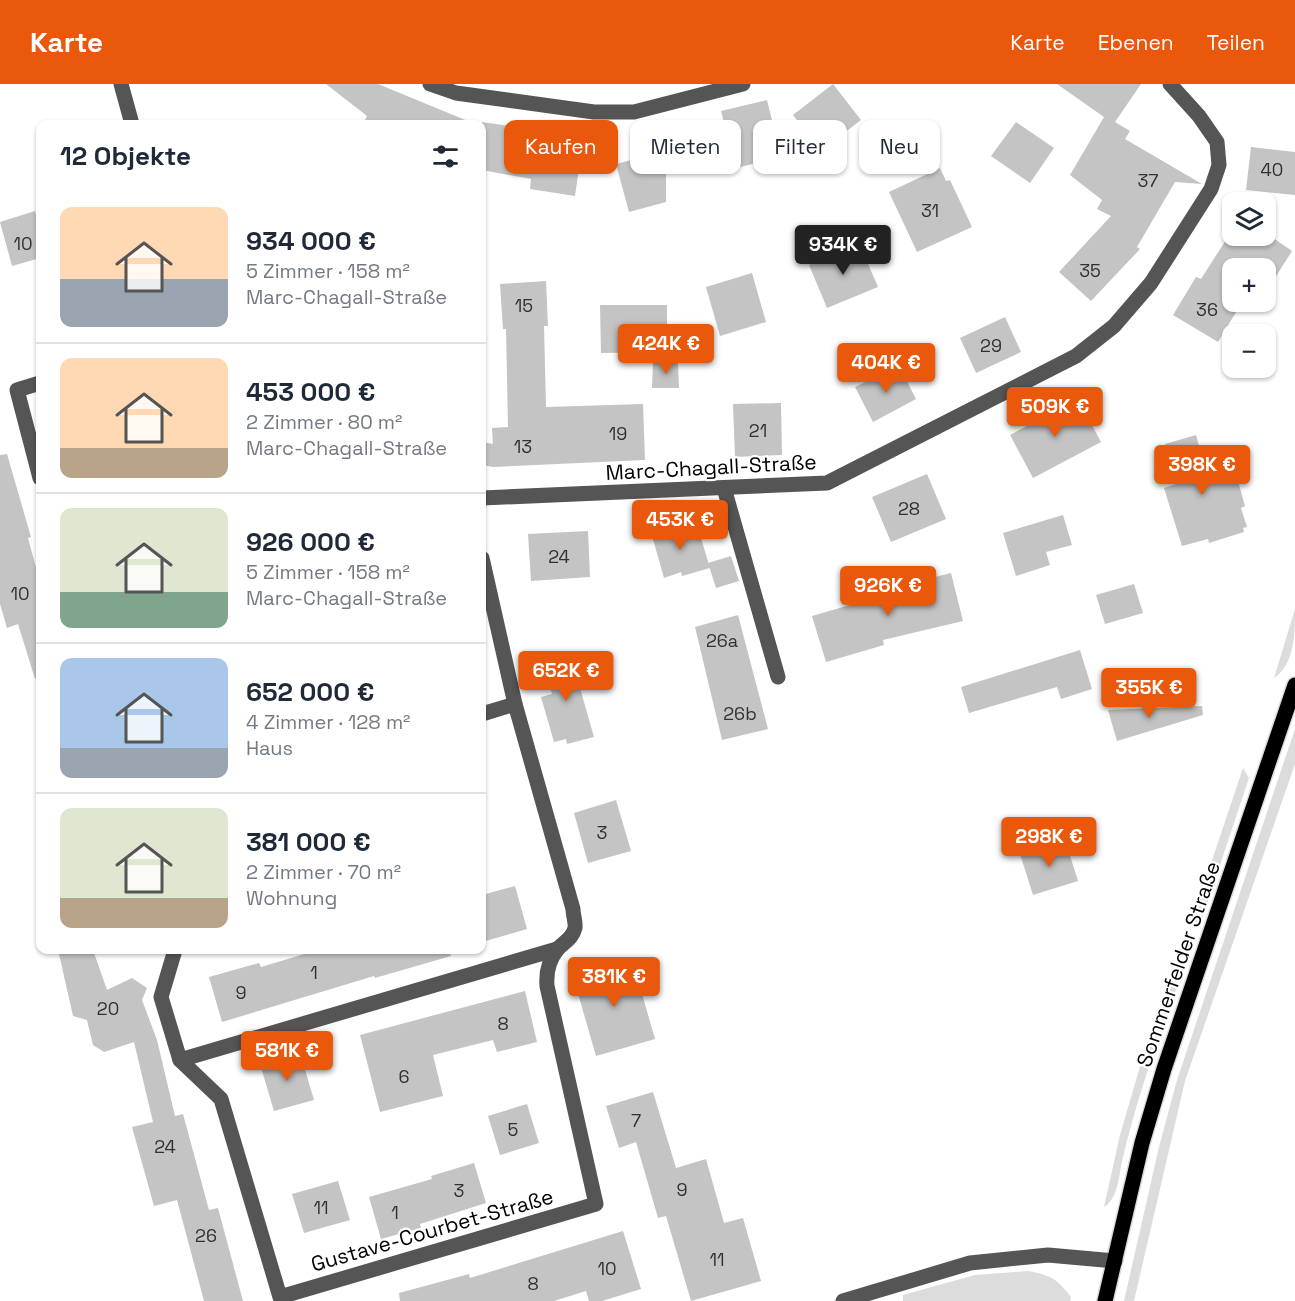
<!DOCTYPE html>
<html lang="de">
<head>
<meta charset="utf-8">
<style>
	body { margin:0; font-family:"Space Grotesk",sans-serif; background:#f6f6f7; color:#1f2937; height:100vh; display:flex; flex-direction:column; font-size:22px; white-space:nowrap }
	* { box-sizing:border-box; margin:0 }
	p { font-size:20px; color:#747a83 }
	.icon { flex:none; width:33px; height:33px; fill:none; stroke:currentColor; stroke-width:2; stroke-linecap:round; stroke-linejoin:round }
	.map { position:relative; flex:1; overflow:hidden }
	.panel { position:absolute; left:36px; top:36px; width:450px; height:834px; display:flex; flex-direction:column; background:#fff; border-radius:12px; box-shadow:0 2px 4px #0004 }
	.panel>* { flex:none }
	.guide { position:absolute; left:504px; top:36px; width:570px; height:54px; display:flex; gap:12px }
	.controls { position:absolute; left:1222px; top:108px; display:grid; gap:12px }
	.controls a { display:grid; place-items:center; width:54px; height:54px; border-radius:12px; background:#fff; box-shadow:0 2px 4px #0004; font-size:30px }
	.price { position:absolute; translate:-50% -51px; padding:0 14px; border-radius:6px; background:#ea580c; color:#fff; font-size:20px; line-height:39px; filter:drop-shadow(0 2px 3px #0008) }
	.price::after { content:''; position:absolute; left:50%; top:36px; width:18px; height:14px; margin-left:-9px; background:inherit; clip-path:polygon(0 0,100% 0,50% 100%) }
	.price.active { background:#222; color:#fff }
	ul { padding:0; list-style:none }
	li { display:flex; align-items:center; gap:18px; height:150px; padding:0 24px }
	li+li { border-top:2px solid #e0e1e3 }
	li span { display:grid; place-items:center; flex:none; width:168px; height:120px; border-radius:12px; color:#555 }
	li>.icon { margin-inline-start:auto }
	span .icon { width:72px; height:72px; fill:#fffc; stroke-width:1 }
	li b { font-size:26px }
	h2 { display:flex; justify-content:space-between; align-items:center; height:72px; padding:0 24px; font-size:26px }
	.pill { padding:0 21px; border-radius:12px; background:#fff; box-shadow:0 2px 4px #0004; font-size:21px; line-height:54px }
	.pill.active { background:#ea580c; color:#fff }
	header { display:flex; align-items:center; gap:36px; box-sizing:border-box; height:84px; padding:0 30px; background:#ea580c; color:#fff }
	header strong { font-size:28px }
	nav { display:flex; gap:33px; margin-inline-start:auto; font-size:21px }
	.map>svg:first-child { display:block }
	.green { fill:#dcdcdc }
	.building { fill:#c4c4c4 }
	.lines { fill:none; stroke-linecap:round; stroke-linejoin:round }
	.major-casing { stroke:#dbdbdb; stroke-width:18 }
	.minor { stroke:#555; stroke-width:15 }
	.major { stroke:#000; stroke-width:15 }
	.labels { text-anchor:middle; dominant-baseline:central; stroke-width:4.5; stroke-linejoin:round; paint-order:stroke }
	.number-label { font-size:18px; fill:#313131 }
	.street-label { font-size:21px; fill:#000; stroke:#fff }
</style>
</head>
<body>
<header>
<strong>Karte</strong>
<nav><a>Karte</a><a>Ebenen</a><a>Teilen</a></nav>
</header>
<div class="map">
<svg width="1295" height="1217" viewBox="0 0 1295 1217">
	<rect width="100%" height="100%" fill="#fff"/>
	<g class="green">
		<path d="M 1295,525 C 1295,548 1295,580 1274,594 Z"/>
		<polygon points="1295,645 1295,680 1185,997 1134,1217 1124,1217 1159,1063 1177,996"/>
		<polygon points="1243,684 1249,694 1201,838 1194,843 1190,842"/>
		<path d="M 1176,880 L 1182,889 C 1160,950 1138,1010 1123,1073 C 1119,1089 1119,1114 1104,1123 L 1120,1051 L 1141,979 Z"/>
		<path d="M 1028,1187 C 1051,1191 1057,1195 1071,1213 L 1070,1217 L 903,1217 L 903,1211 L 975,1191 Z"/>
	</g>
	<g class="building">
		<polygon points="326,0 378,0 475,40 363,40 367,32"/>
		<polygon points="833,0 861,36 821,67 793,31"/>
		<polygon points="1057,0 1141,0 1115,38 1130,47 1125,55 1202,100 1175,98 1137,163 1140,165 1091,217 1059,188 1111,132 1097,125 1102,116 1070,91 1104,33"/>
		<polygon points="767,16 781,73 736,84 721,27"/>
		<polygon points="482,38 572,51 570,68 581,70 575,112 530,105 531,95 482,86"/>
		<polygon points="1016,38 1054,64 1030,99 991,72"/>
		<polygon points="1251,63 1295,68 1295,111 1246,106"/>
		<polygon points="666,67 666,118 629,128 616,80"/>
		<polygon points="940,84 946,97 950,96 972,143 917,168 889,108"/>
		<polygon points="35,127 40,145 40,174 12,182 0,138"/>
		<polygon points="1233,145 1233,152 1266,152 1266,149 1292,167 1266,208 1266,184 1233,184 1233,218 1260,218 1254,227 1241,220 1218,258 1173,231 1196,193 1201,195"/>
		<polygon points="859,159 878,203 827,224 809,181"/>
		<polygon points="752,189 766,238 720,252 706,203"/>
		<polygon points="546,197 548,242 544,242 546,323 643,320 645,376 493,383 482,381 482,358 493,360 492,344 508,343 506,245 503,245 500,200"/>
		<polygon points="600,221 667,221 667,268 601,269"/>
		<polygon points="1005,233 1021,268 976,289 960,254"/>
		<polygon points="653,278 678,278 679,304 652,304"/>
		<polygon points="899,282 916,315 873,338 855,303"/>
		<polygon points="1078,315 1101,358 1033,394 1010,351"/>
		<polygon points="781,319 782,371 735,373 733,320"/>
		<polygon points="1196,351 1206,387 1228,381 1233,398 1238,397 1245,422 1241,424 1247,443 1243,444 1244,448 1209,459 1208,455 1182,462 1164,404 1176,400 1165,360"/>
		<polygon points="7,370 31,453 28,454 40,498 40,594 35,595 18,540 7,544 0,520 0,371"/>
		<polygon points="927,390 946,435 891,458 872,413"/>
		<polygon points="1063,431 1072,461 1046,468 1050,481 1016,492 1003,449"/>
		<polygon points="679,440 681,446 697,441 710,484 682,492 681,488 664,494 651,448"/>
		<polygon points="588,447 590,493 531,497 528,450"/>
		<polygon points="731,472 739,497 716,504 708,479"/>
		<polygon points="951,489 963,537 883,556 884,561 826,578 812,532 912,503 911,499"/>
		<polygon points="1134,500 1143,529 1105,540 1096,511"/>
		<polygon points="738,531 768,645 722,656 695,543"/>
		<polygon points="1080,566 1092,605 1061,615 1057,603 969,629 961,603"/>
		<polygon points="570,569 594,653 567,660 566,655 554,658 541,613 552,610 543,576"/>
		<polygon points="1202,622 1203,631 1117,657 1108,626"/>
		<polygon points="616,716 631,767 588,779 574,729"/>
		<polygon points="1065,756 1078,797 1033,811 1020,770"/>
		<polygon points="515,802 527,845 482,858 482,811"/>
		<polygon points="77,866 93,866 107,906 132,894 147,904 142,916 157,956 175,1032 183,1030 209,1126 218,1124 243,1217 204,1217 177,1116 154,1122 132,1043 153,1038 134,958 104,968 93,961 87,936 73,932 59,870"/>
		<polygon points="318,866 450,866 451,872 375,894 374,892 222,938 209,893 259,879 261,883"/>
		<polygon points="632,875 655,955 596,972 573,892"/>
		<polygon points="525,907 537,958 497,968 493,956 433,971 443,1012 380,1028 360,951"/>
		<polygon points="300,969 314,1016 274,1027 260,980"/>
		<polygon points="653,1008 676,1084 706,1075 724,1139 743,1134 761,1197 691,1217 666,1132 658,1134 636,1058 619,1064 606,1022"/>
		<polygon points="527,1020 539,1059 500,1071 488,1032"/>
		<polygon points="474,1079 486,1119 420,1140 421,1144 381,1155 369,1113 432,1095 431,1092"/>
		<polygon points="338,1097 350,1136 304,1149 292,1110"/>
		<polygon points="623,1147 641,1205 602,1217 589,1217 586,1207 554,1217 400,1217 399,1209 469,1190 470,1194"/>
	</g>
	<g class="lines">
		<defs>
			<polyline id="major" points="1105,1217 1142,1059 1164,985 1295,601"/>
		</defs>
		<use href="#major" class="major-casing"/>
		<g class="minor">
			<polyline points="121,0 132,40"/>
			<polyline points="430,0 456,9 594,28 634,28 743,0"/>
			<polyline points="40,299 17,306 40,394"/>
			<polyline points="724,404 778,593"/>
			<polyline points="482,414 827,399 1076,272 1114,242 1151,199 1211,105 1219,81 1217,58 1199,32 1170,0"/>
			<polyline points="482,630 515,620"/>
			<path d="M 175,866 L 161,913 L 180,976 L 221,1015 L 280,1213 L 596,1120 L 547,902 C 546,889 548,877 557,866 C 563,858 572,856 575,844 C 576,839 573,831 573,825 L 515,620 L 482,474"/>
			<polyline points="180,976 557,865"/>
			<polyline points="843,1217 970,1179 1048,1171 1115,1177"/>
		</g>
		<use href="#major" class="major"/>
	</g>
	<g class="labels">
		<g class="number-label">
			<text x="1272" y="85">40</text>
			<text x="1148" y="96">37</text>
			<text x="930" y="126">31</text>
			<text x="23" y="159">10</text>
			<text x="1090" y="186">35</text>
			<text x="524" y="221">15</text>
			<text x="1207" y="225">36</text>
			<text x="991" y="261">29</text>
			<text x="758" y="346">21</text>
			<text x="618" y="349">19</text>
			<text x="523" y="362">13</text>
			<text x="909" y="424">28</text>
			<text x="559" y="472">24</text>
			<text x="20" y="509">10</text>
			<text x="722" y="556">26a</text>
			<text x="740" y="629">26b</text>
			<text x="602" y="748">3</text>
			<text x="314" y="888">1</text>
			<text x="241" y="908">9</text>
			<text x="108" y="924">20</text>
			<text x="503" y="939">8</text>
			<text x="404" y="992">6</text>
			<text x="636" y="1036">7</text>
			<text x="513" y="1045">5</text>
			<text x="165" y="1062">24</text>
			<text x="682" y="1105">9</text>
			<text x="459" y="1106">3</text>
			<text x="321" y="1123">11</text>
			<text x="395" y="1128">1</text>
			<text x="206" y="1151">26</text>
			<text x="717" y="1175">11</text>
			<text x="607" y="1184">10</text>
			<text x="533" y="1199">8</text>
		</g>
		<g class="street-label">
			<text transform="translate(711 383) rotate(-3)">Marc-Chagall-Straße</text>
			<text transform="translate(1178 880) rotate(-71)">Sommerfelder Straße</text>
			<text transform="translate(432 1146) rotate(-16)">Gustave-Courbet-Straße</text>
		</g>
	</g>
</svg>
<div class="controls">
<a><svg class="icon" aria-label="layers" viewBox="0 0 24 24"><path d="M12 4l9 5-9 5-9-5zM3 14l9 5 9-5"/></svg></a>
<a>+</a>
<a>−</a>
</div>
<b class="price active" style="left:843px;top:192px">934K €</b>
<b class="price" style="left:666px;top:291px">424K €</b>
<b class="price" style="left:886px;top:310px">404K €</b>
<b class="price" style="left:1055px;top:354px">509K €</b>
<b class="price" style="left:1202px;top:412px">398K €</b>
<b class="price" style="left:680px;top:467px">453K €</b>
<b class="price" style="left:888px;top:533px">926K €</b>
<b class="price" style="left:566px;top:618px">652K €</b>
<b class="price" style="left:1149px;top:635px">355K €</b>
<b class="price" style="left:1049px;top:784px">298K €</b>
<b class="price" style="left:614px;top:924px">381K €</b>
<b class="price" style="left:287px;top:998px">581K €</b>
<div class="guide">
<a class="pill active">Kaufen</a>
<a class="pill">Mieten</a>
<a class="pill">Filter</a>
<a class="pill">Neu</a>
</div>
<section class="panel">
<h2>12 Objekte<svg class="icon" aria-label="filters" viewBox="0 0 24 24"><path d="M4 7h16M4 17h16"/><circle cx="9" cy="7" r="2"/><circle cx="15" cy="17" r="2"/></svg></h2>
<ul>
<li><span style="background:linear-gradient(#ffd9b3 60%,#9aa5b1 0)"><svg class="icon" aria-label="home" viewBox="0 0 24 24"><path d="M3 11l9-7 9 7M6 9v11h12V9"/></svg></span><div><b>934 000 €</b><p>5 Zimmer · 158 m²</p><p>Marc-Chagall-Straße</p></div></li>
<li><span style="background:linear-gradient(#ffd9b3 75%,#b9a48a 0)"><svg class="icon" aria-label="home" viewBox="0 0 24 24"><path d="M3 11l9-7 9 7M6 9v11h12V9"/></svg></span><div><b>453 000 €</b><p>2 Zimmer · 80 m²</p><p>Marc-Chagall-Straße</p></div></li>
<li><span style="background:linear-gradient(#dfe7d0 70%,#7fa58c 0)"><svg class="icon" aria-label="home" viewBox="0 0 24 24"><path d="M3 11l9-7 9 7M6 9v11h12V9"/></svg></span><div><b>926 000 €</b><p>5 Zimmer · 158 m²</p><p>Marc-Chagall-Straße</p></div></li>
<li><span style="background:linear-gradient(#a9c7e8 75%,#9aa5b1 0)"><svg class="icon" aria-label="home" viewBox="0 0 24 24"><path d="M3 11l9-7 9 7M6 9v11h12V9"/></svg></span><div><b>652 000 €</b><p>4 Zimmer · 128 m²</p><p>Haus</p></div></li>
<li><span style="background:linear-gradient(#dfe7d0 75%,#b9a48a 0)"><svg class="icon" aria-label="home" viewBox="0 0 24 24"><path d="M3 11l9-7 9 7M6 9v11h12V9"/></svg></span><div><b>381 000 €</b><p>2 Zimmer · 70 m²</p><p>Wohnung</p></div></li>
</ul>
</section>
</div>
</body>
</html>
